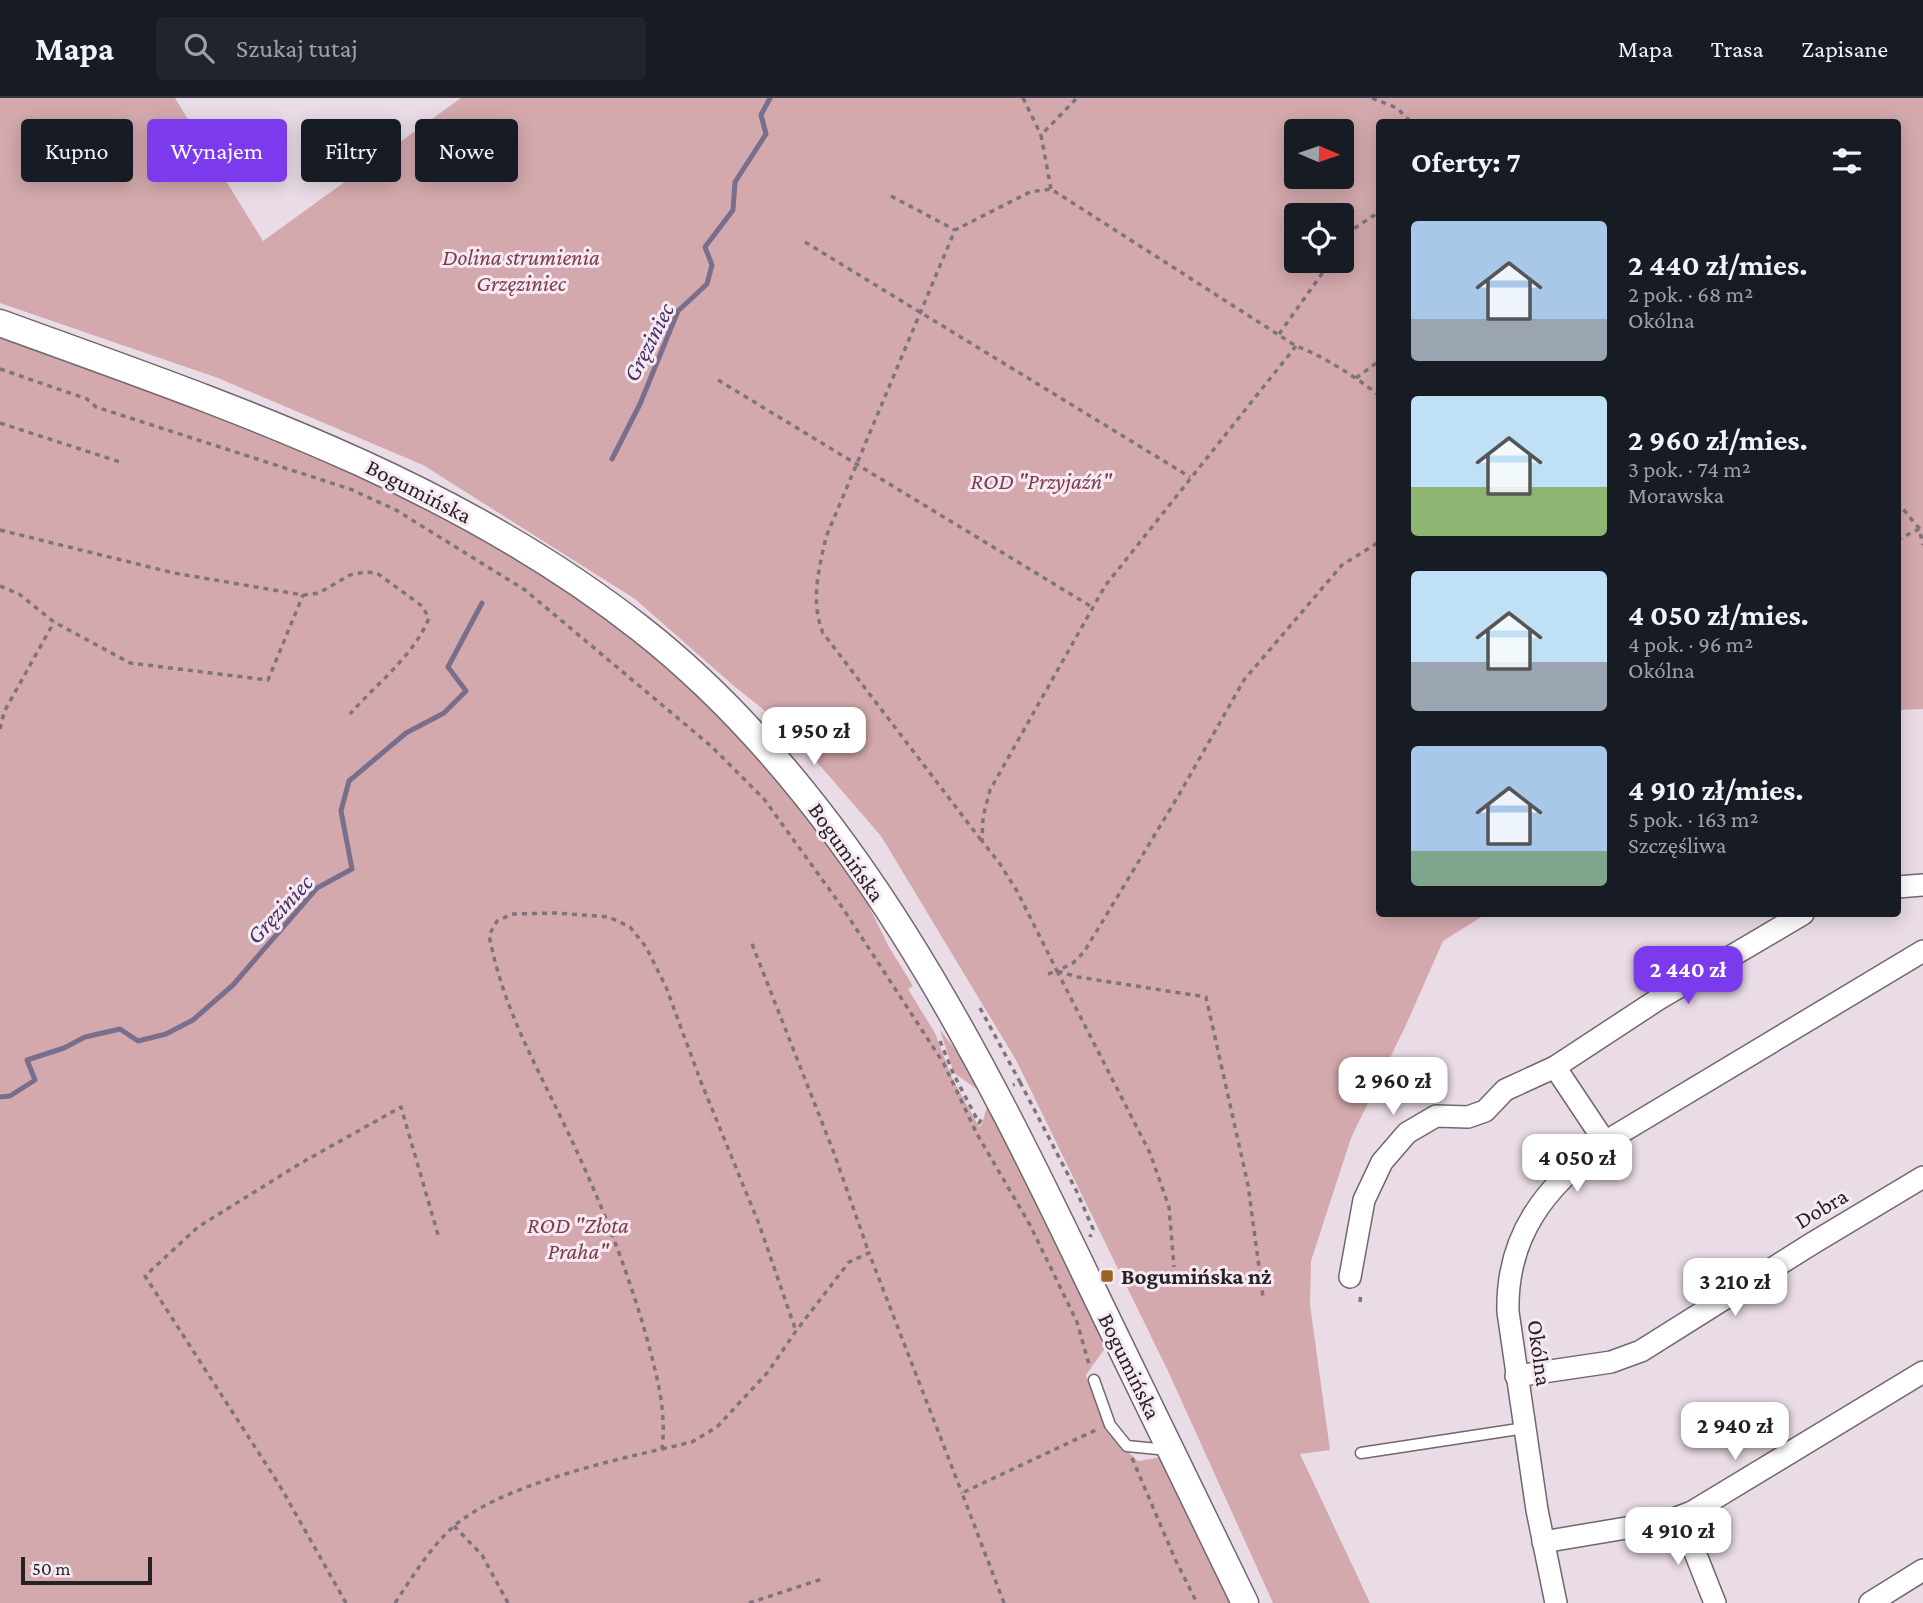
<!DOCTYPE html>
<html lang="pl">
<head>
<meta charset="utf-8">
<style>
	body { margin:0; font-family:"Crimson Pro",serif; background:#20242c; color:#f1f3f6; height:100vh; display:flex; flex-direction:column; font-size:26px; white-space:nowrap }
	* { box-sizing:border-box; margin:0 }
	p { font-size:23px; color:#9ea1a6 }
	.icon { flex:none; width:38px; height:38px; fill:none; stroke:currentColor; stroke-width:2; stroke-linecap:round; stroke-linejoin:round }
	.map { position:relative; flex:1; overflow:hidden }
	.details { position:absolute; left:1376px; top:21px; width:525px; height:798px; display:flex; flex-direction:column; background:#171b24; border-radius:7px; box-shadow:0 4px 18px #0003 }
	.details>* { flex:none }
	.guide { position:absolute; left:21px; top:21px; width:665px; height:63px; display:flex; gap:14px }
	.needle { width:46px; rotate:92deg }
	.controls { position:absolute; left:1284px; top:21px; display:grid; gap:14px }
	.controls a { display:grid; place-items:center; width:70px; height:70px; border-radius:7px; background:#171b24; box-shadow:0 4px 18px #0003; font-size:35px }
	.scale { position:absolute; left:21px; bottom:18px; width:131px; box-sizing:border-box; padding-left:7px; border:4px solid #262125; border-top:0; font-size:19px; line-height:24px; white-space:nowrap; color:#262125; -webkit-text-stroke:5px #f7e9f3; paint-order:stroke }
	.price { position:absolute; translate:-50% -60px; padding:0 16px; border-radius:14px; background:#fff; color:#222; font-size:23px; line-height:46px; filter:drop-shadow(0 2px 4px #0008) }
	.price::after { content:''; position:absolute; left:50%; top:42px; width:21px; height:16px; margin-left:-10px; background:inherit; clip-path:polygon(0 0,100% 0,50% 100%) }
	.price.current { background:#7c3aed; color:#fff }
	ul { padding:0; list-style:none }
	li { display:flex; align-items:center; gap:21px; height:175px; padding:0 35px }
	li span { display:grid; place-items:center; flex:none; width:196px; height:140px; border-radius:7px; color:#555 }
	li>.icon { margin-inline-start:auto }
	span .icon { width:84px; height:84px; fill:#fffc; stroke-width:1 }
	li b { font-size:30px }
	h2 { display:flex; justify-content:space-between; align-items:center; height:84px; padding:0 35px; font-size:30px }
	.pill { padding:0 24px; border-radius:7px; background:#171b24; box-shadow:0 4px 18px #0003; font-size:24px; line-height:63px }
	.pill.current { background:#7c3aed; color:#fff }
	header { display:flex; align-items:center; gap:42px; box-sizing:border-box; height:98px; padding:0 35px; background:#171b24; border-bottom:2px solid #363941 }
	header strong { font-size:33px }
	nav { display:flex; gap:38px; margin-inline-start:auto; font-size:24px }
	.search { width:490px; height:63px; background:#20242c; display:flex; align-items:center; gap:18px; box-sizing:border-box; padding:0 24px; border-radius:7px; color:#9ea1a6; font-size:26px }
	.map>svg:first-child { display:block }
	.green { fill:#d3a9ad; fill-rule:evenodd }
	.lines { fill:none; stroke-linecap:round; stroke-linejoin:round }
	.stream { stroke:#796f8c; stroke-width:5 }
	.service-casing { stroke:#72666f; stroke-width:13 }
	.minor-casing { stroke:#72666f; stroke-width:24 }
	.tertiary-casing { stroke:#72666f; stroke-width:29 }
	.path { stroke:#7e757c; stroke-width:3.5; stroke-dasharray:5 5; stroke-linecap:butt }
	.service { stroke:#fff; stroke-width:10 }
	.minor { stroke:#fff; stroke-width:21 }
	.tertiary { stroke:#fff; stroke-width:26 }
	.poi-dot { fill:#9c6220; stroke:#f7e9f3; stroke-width:2.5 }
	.labels { text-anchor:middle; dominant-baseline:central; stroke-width:6; stroke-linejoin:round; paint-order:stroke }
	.park-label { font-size:23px; font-style:italic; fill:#7d3d47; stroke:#f7e9f3 }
	.street-label { font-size:23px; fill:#262125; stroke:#f7e9f3 }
	.poi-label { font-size:23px; font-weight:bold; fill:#262125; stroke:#f7e9f3; text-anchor:start }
	.water-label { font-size:24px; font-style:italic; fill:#443165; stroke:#f7e9f3 }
</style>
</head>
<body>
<header>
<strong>Mapa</strong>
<div class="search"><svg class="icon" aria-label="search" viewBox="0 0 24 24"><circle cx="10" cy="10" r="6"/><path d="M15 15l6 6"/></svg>Szukaj tutaj</div>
<nav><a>Mapa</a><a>Trasa</a><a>Zapisane</a></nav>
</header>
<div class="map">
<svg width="1923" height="1505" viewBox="0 0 1923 1505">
	<rect width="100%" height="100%" fill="#eadce6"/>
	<g class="green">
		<path d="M 0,0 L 175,0 L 263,143 L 461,0 L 1923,0 L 1923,611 L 1897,612 L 1897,24 L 1379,24 L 1379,816 L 1486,816 L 1443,843 L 1406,927 L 1351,1040 L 1311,1163 L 1310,1207 L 1330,1352 L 1300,1356 L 1370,1505 L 1273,1505 L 1168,1273 L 1016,962 L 881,738 L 790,633 L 734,588 L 635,501 L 423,367 L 218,280 L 0,205 ZM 1297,33 L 1342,33 L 1342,79 L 1297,79 ZM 1297,117 L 1342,117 L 1342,163 L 1297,163 Z"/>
		<path d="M 0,235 L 197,307 L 412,397 L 597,510 L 744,638 L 855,780 L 889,849 L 913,888 L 908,891 L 935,935 L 951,978 L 979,1029 L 982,1026 L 988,1005 L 1108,1246 L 1086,1277 C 1098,1314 1108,1337 1138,1363 L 1162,1359 L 1233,1505 L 0,1505 Z"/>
		<polygon points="940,932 976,978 981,994 954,975"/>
	</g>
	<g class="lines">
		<g class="stream">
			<polyline points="612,361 640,306 678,213 707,186 712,167 705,149 733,112 735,84 766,36 761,17 770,0"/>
			<polyline points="0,999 10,998 35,982 27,962 64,950 85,939 120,931 138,943 166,936 193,922 233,887 317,790 352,771 341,713 349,683 406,635 444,615 466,593 448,569 482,505"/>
		</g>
		<defs>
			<g id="service">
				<polyline points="1094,1282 1110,1327 1127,1348 1168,1352"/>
				<polyline points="1361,1355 1525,1330"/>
			</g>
			<g id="minor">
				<polyline points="1897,789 1923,787"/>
				<polyline points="1555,969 1605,1044"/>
				<polyline points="1350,1179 1364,1102 1382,1064 1407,1035 1436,1018 1468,1019 1485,1013 1505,992 1555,969 1657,902 1803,816"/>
				<polyline points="1516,1278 1611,1264 1641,1253 1813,1145 1923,1079"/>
				<polyline points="1681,1419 1715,1505"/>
				<polyline points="1543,1444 1668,1423 1692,1414 1923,1274"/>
				<path d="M 1556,1505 L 1537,1412 L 1508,1214 C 1506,1137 1546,1088 1605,1044 L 1923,853"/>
				<polyline points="1870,1505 1923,1472"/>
			</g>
			<path id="tertiary" d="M 0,225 C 225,307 450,381 641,531 C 851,696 980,956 1093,1192 C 1144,1296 1195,1400 1245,1505"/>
		</defs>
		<use href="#service" class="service-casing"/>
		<use href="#minor" class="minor-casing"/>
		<use href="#tertiary" class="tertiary-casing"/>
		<g class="path">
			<polyline points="1023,0 1041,37"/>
			<polyline points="1372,0 1397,10 1411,24"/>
			<polyline points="1051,91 1041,37 1077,0"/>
			<polyline points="891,98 955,132"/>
			<polyline points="805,144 1190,379"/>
			<polyline points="1342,146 1352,132 1379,114"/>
			<polyline points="1279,236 1331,163"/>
			<polyline points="1296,248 1105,488 990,692 983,719 982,743 1000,766 1017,793 1057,873 1073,865 1084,854 1180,695 1244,582 1342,467 1379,444"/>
			<polyline points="0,271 87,301 96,309 350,391 396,412 525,492 711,648 764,701 842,809 944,966 977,1036 1030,1127 1077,1224 1090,1270"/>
			<polyline points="1356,280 1379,263"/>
			<polyline points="718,282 1092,509"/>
			<polyline points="0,325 120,364"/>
			<polyline points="1897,404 1919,430 1923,447"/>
			<path d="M 0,432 L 174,475 L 303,497 L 319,495 L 350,477 L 365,474 L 377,475 L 422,508 L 429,520 C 413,559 377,585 350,616"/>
			<polyline points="1897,442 1923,429"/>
			<polyline points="0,488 19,496 54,524 130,565 268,582 303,497"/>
			<polyline points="0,631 4,614 54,524"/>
			<path d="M 981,742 L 823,535 C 810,503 819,471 826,439 L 955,132 L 1030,94 L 1051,91 L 1296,248 C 1327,260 1352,277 1379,297"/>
			<polyline points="752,846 834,1055 869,1155"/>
			<polyline points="1057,873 1150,1055 1169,1109 1174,1169"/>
			<polyline points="1048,876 1057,873 1078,879 1206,899 1248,1087 1263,1199"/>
			<polyline points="980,910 1020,984 1013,987"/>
			<polyline points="940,943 953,975 979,1025 983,1019"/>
			<polyline points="1020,984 1077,1094 1093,1131 1090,1139"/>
			<polyline points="1360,1204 1361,1195"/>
			<polyline points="662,1351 692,1344 717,1329 768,1274 796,1233 849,1164 869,1155 962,1395"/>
			<polyline points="1132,1360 1175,1461 1197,1505"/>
			<polyline points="454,1428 482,1457 508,1505"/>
			<polyline points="346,1505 280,1388 145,1178 198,1129 301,1065 401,1009 439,1140"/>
			<path d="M 395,1505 C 413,1478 429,1451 453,1429 C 496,1390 604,1364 662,1351 C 667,1311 656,1275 646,1237 C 625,1164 596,1092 563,1024 C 532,959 503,909 489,837 L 497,823 L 512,816 L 557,815 L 609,819 L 630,829 L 646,849 L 666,889 L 701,984 L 759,1126 L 796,1233"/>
			<polyline points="749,1505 825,1480"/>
			<polyline points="1004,1505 962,1395 1098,1331"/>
		</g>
		<use href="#service" class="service"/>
		<use href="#minor" class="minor"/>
		<use href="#tertiary" class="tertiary"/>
	</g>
	<rect class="poi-dot" x="1100" y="1171" width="14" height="14" rx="3.5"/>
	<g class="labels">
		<g class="park-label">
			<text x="521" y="159">Dolina strumienia<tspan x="521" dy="26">Grzęziniec</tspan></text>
			<text x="1041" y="383">ROD "Przyjaźń"</text>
			<text x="578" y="1127">ROD "Złota<tspan x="578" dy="26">Praha"</tspan></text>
		</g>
		<g class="street-label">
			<text transform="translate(419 393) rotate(27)">Bogumińska</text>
			<text transform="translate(847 754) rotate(55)">Bogumińska</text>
			<text transform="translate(1821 1110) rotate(-31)">Dobra</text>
			<text transform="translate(1540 1255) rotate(82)">Okólna</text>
			<text transform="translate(1130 1268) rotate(64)">Bogumińska</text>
		</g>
		<g class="poi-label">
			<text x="1121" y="1178">Bogumińska nż</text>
		</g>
		<g class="water-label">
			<text transform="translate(648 244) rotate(-63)">Gręziniec</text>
			<text transform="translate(279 811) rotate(-47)">Gręziniec</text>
		</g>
	</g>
</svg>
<div class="controls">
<a><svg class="needle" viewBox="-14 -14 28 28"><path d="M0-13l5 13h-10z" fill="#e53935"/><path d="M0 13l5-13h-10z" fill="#9ea1a6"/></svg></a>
<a><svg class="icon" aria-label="locate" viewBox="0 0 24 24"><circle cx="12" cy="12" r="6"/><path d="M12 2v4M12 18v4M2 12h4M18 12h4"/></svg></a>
</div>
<div class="scale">50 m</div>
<b class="price" style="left:814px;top:669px">1 950 zł</b>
<b class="price current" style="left:1688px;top:908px">2 440 zł</b>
<b class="price" style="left:1393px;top:1019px">2 960 zł</b>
<b class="price" style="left:1577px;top:1096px">4 050 zł</b>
<b class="price" style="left:1735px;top:1220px">3 210 zł</b>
<b class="price" style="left:1735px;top:1364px">2 940 zł</b>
<b class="price" style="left:1678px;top:1469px">4 910 zł</b>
<div class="guide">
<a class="pill">Kupno</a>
<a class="pill current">Wynajem</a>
<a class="pill">Filtry</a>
<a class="pill">Nowe</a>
</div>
<section class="details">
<h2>Oferty: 7<svg class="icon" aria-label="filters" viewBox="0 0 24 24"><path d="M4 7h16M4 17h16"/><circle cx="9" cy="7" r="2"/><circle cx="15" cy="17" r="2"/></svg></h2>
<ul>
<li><span style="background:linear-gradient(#a9c7e8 70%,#9aa5b1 0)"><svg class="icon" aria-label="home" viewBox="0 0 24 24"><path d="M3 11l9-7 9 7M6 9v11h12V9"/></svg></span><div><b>2 440 zł/mies.</b><p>2 pok. · 68 m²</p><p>Okólna</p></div></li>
<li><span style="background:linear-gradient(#bfe0f5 65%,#8fb573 0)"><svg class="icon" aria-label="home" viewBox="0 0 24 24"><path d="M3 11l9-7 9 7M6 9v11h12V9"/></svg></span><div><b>2 960 zł/mies.</b><p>3 pok. · 74 m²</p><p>Morawska</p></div></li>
<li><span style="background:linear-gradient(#bfe0f5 65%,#9aa5b1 0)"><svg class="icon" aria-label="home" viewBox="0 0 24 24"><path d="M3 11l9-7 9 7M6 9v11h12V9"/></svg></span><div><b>4 050 zł/mies.</b><p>4 pok. · 96 m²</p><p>Okólna</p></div></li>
<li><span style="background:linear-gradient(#a9c7e8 75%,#7fa58c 0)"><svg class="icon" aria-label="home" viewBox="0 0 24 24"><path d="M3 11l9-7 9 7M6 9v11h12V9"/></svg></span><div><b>4 910 zł/mies.</b><p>5 pok. · 163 m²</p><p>Szczęśliwa</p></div></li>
</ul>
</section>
</div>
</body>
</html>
